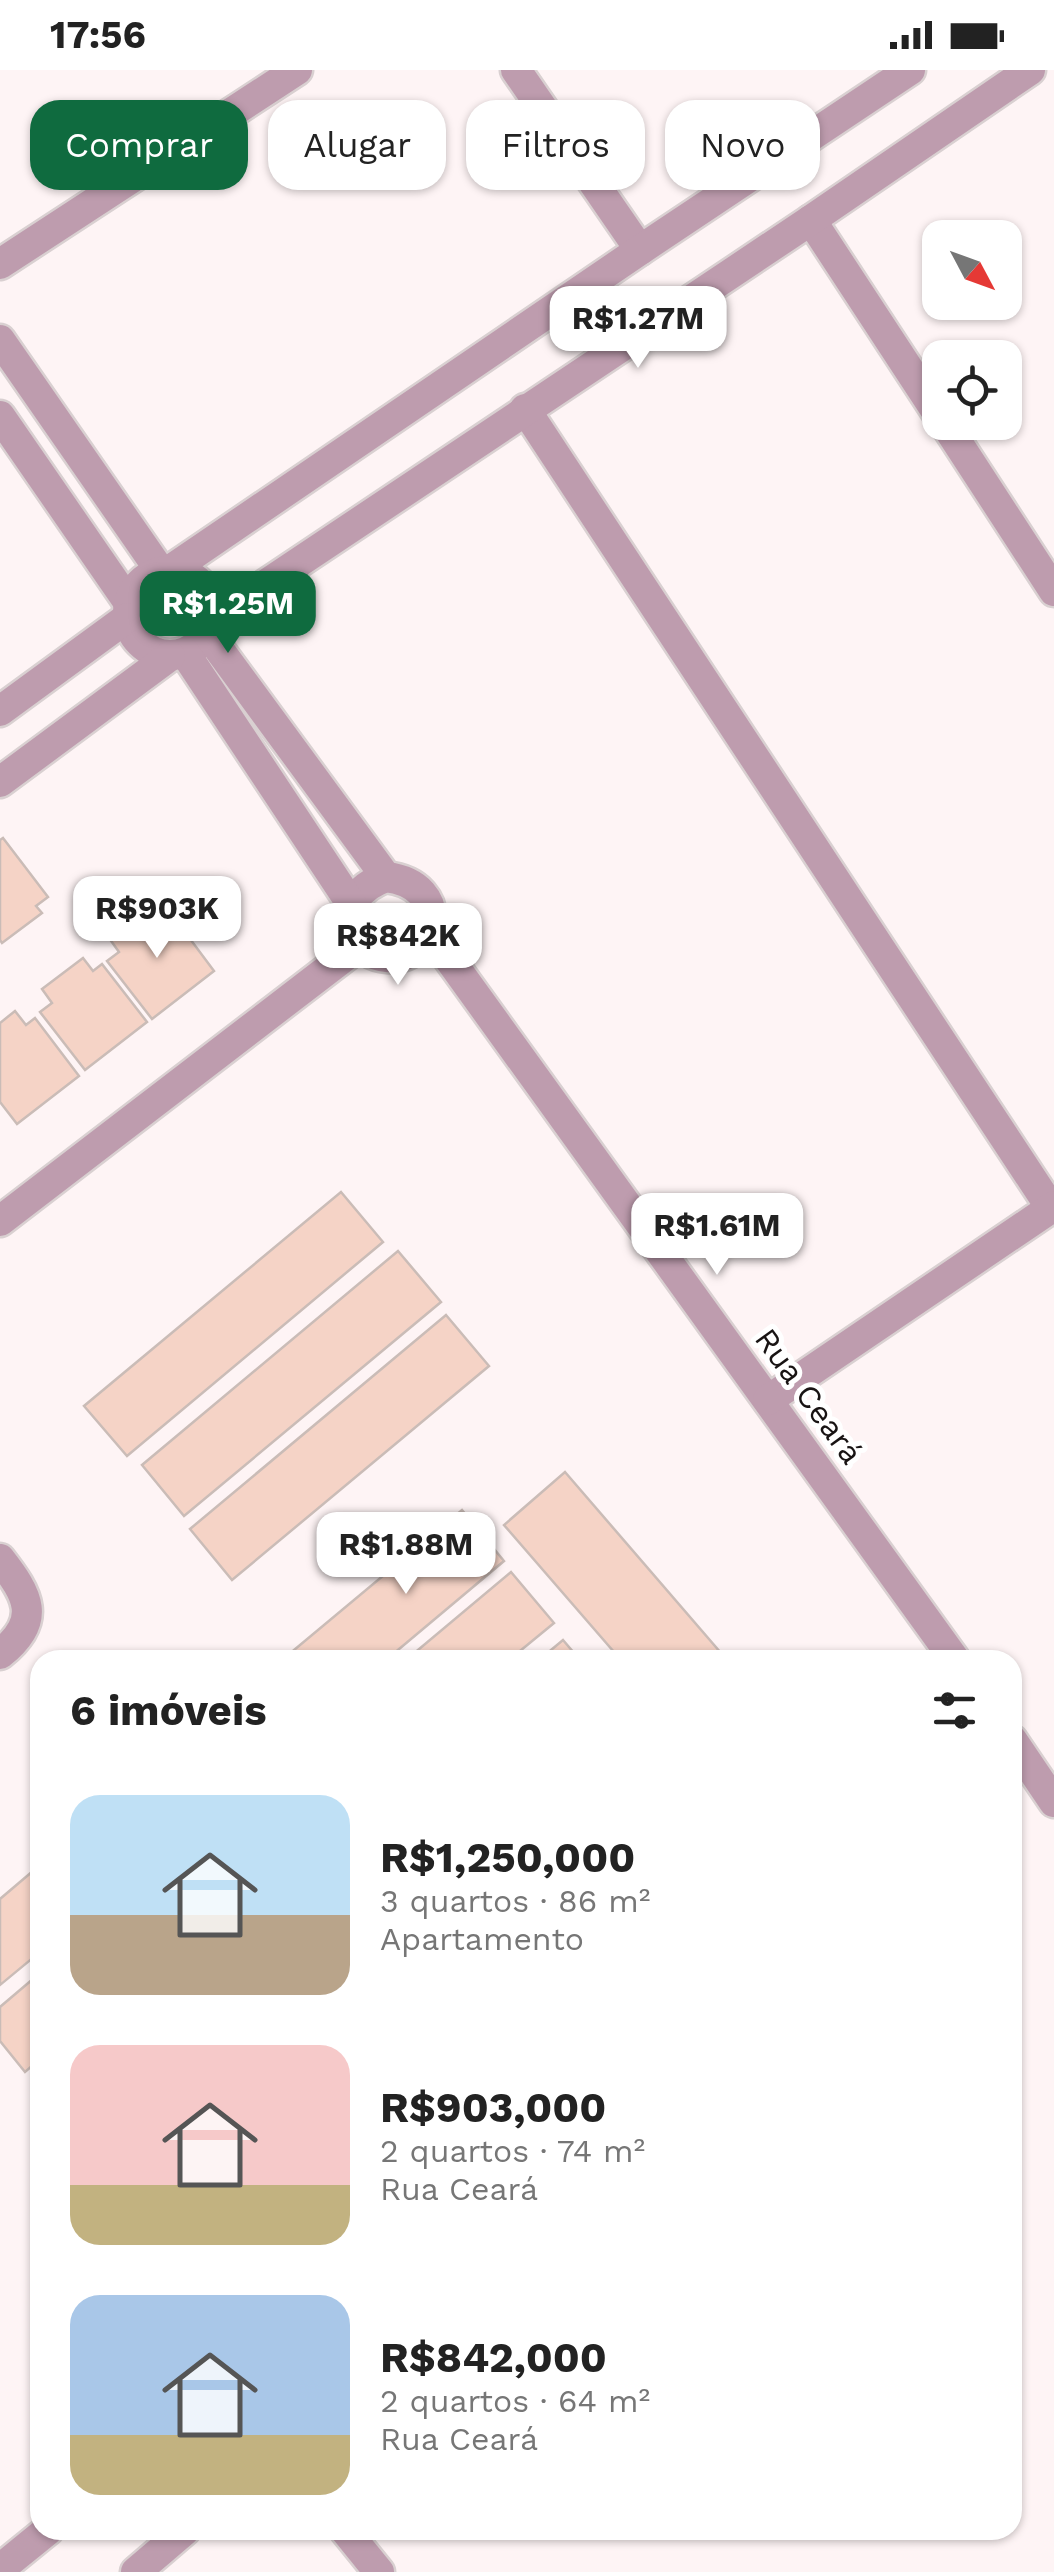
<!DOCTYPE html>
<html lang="pt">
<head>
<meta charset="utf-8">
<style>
	body { margin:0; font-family:"Work Sans",sans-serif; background:#f2f2f2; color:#222; height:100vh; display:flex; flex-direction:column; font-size:38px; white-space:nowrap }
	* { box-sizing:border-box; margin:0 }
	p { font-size:32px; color:#767676 }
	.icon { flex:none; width:55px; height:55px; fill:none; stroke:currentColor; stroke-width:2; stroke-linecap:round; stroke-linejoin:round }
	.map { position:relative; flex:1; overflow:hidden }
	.details { position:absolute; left:30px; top:1580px; width:992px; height:890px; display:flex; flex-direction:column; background:#fff; border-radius:30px; box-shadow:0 2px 8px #0004 }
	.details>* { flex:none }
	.top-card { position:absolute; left:30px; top:30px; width:995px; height:90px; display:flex; gap:20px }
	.needle { width:65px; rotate:131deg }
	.buttons { position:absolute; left:922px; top:150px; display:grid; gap:20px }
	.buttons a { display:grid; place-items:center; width:100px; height:100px; border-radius:20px; background:#fff; box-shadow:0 2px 8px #0004; font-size:50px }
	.price { position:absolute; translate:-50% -85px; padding:0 22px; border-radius:20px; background:#fff; color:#222; font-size:32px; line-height:65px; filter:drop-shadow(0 2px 5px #0008) }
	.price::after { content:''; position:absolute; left:50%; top:60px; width:30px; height:22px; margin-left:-15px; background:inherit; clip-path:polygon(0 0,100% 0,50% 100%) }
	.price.on { background:#0f6b3f; color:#fff }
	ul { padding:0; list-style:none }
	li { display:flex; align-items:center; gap:30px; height:250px; padding:0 40px }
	li span { display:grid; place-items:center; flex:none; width:280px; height:200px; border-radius:30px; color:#555 }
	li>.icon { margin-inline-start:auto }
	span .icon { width:120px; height:120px; fill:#fffc; stroke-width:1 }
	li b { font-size:42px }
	h2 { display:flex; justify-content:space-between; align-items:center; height:120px; padding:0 40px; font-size:42px }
	.chip { padding:0 35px; border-radius:30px; background:#fff; box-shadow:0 2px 8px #0004; font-size:35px; line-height:90px }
	.chip.on { background:#0f6b3f; color:#fff }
	.status { display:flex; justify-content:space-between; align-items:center; height:70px; padding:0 50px; background:#fff; direction:ltr }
	.status svg { height:28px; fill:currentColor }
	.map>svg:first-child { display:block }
	.building { fill:#f5d3c6; stroke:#cabcb7; stroke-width:2.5 }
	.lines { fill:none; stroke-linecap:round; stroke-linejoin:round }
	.street-casing { stroke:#d9d0d1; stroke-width:35 }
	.street { stroke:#be9cae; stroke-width:30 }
	.labels { text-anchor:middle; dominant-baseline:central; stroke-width:10; stroke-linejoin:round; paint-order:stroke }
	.street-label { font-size:32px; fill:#181313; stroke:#fff }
</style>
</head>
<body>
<div class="status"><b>17:56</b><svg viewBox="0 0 49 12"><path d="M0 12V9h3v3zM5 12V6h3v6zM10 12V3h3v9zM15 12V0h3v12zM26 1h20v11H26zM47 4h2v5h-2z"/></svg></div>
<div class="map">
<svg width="1054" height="2502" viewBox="0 0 1054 2502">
	<rect width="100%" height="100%" fill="#fef4f5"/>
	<g class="building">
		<polygon points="3,768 48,827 36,836 42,843 2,873 0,870 0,770"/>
		<polygon points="151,836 161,850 170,842 214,901 152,949 107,891 119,882 109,868"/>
		<polygon points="83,888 93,901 102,894 147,952 85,1000 40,942 52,933 42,919"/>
		<polygon points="15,941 26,955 35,948 79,1006 17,1054 0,1032 0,953"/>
		<polygon points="341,1122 383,1172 127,1386 84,1336"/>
		<polygon points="398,1181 441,1232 184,1446 142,1395"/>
		<polygon points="446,1245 489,1296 232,1510 190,1459"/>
		<polygon points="565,1402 727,1590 621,1590 504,1455"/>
		<polygon points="462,1440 504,1491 386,1590 282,1590"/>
		<polygon points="511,1502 554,1553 509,1590 406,1590"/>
		<polygon points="563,1570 580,1590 539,1590"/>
		<polygon points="40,1795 40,1882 0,1915 0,1829"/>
		<polygon points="40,1903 40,1989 25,2002 0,1971 0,1937"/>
	</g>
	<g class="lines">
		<defs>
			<g id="street">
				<polyline points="516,0 640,180"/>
				<polyline points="811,150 940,347"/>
				<polyline points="0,194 297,0"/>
				<polyline points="0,270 161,502"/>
				<polyline points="525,339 1051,1138"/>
				<polyline points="0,346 129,533"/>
				<polyline points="944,352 1054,521"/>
				<circle cx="170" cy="543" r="42"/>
				<polyline points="169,501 640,180 910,0"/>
				<polyline points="211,551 811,150 1030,0"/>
				<path d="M 207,563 L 386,807 C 454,815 437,891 387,887 C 373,886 362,879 355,867 C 340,838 360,816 386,807"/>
				<polyline points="185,583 352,835"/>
				<polyline points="0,641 127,548"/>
				<polyline points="0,712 170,586"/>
				<polyline points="429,861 955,1590"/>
				<polyline points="0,1151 361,874"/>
				<polyline points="768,1330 1054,1136"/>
				<path d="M 0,1489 C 28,1525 43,1550 0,1584"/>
				<polyline points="1012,1670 1054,1732"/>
				<polyline points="345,2460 379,2502"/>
				<polyline points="0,2499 48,2460"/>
				<polyline points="136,2502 185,2460"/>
			</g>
		</defs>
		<use href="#street" class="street-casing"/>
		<use href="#street" class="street"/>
	</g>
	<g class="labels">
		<g class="street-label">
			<text transform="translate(809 1326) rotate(54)">Rua Ceará</text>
		</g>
	</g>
</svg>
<div class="buttons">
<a><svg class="needle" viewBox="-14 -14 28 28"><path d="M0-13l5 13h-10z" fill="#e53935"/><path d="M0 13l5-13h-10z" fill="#767676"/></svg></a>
<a><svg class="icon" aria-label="locate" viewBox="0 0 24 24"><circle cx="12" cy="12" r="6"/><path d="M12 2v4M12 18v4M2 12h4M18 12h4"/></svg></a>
</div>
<b class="price" style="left:638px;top:301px">R$1.27M</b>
<b class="price on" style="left:228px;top:586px">R$1.25M</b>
<b class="price" style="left:157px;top:891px">R$903K</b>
<b class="price" style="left:398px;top:918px">R$842K</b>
<b class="price" style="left:717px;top:1208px">R$1.61M</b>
<b class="price" style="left:406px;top:1527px">R$1.88M</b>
<div class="top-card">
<a class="chip on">Comprar</a>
<a class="chip">Alugar</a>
<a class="chip">Filtros</a>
<a class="chip">Novo</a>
</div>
<section class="details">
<h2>6 imóveis<svg class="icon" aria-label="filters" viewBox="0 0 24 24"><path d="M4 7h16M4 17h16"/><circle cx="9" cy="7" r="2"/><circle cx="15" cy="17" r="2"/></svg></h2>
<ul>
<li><span style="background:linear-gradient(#bfe0f5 60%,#b9a48a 0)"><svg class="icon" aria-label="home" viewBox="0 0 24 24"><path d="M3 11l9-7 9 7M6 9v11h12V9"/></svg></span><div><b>R$1,250,000</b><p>3 quartos · 86 m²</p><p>Apartamento</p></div></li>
<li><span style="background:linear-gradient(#f6c9c9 70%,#c2b280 0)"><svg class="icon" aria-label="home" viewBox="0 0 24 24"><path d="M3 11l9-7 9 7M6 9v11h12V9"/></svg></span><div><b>R$903,000</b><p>2 quartos · 74 m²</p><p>Rua Ceará</p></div></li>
<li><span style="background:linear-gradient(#a9c7e8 70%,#c2b280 0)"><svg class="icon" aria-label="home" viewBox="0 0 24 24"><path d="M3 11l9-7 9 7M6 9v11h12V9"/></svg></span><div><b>R$842,000</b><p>2 quartos · 64 m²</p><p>Rua Ceará</p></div></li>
</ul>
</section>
</div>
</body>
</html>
